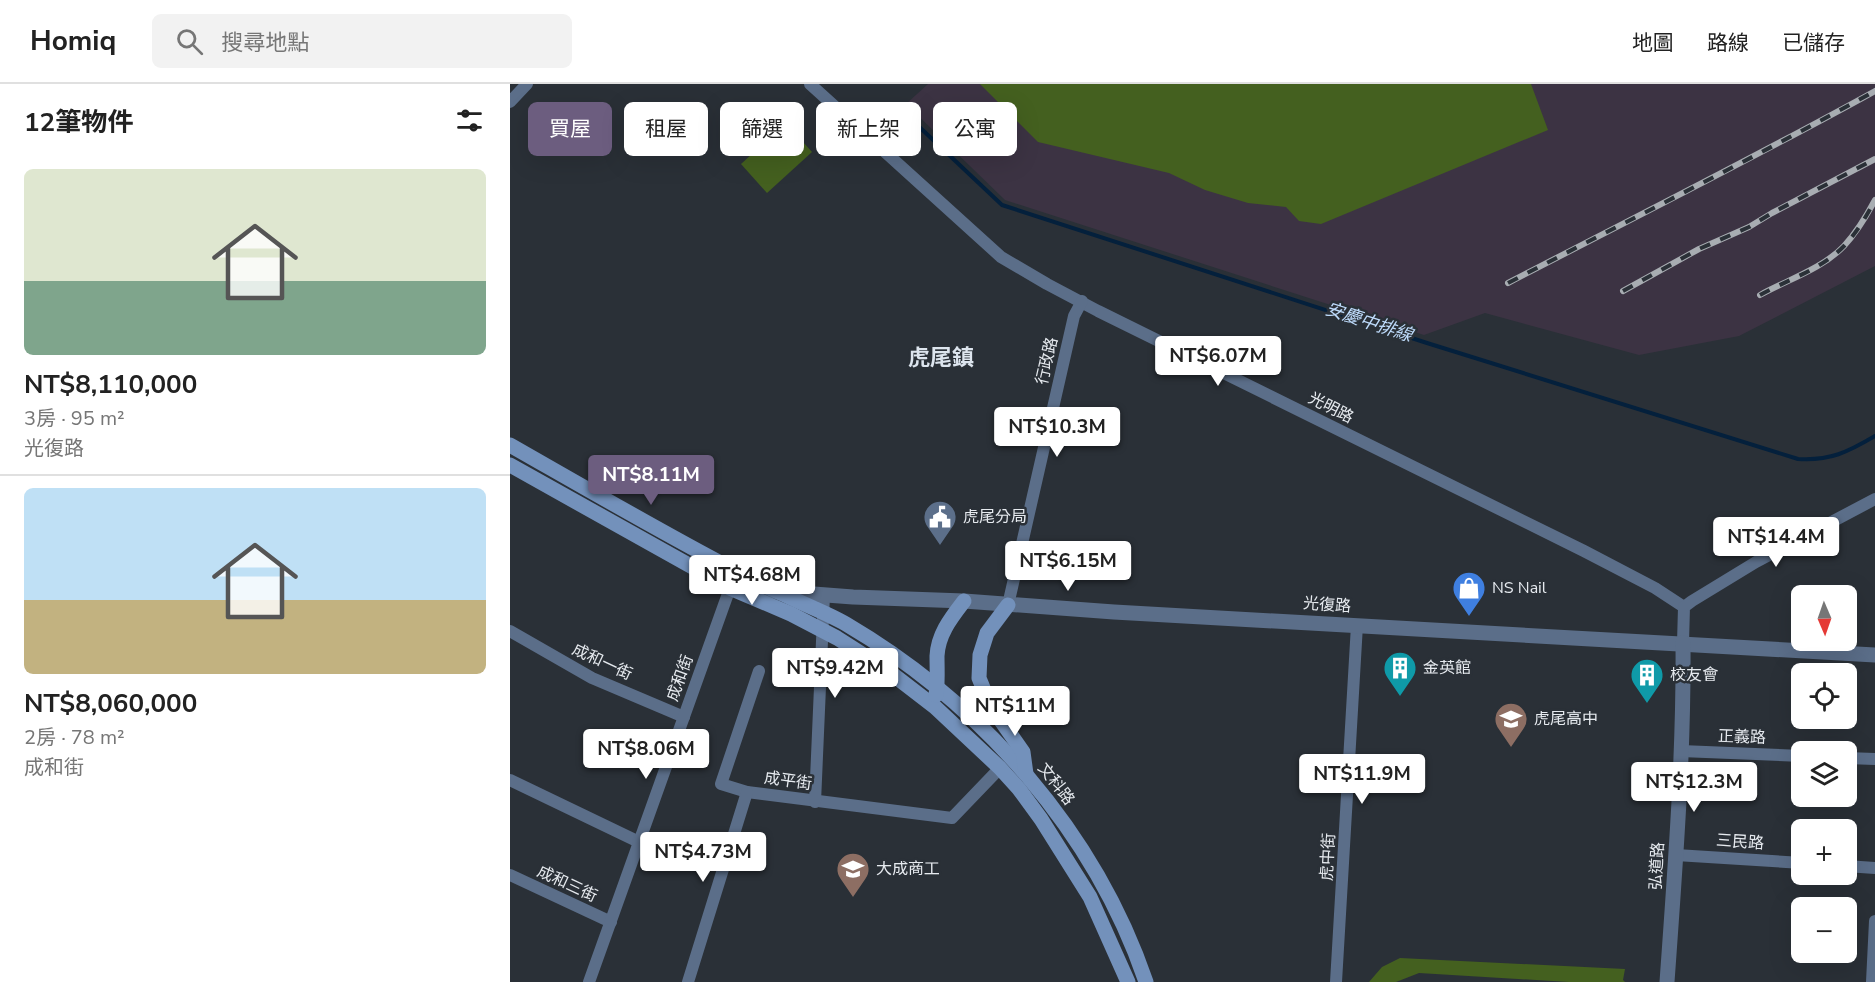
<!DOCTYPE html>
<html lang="zh-TW">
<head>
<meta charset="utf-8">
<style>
	body { margin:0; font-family:"Nunito Sans","Noto Sans TC",sans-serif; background:#f2f2f2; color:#222; height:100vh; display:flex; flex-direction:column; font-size:22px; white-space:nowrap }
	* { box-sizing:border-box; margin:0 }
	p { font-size:20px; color:#767676 }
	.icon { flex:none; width:33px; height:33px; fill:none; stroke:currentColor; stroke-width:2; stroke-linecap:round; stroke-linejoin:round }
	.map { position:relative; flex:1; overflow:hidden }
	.drawer { display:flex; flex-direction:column; background:#fff; width:510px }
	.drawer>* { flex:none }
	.hud { position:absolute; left:18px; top:18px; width:570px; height:54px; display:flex; gap:12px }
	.needle { width:39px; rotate:178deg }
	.tools { position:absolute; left:1281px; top:501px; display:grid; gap:12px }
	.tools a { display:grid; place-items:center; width:66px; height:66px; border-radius:9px; background:#fff; box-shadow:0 6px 24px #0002; font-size:30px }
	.price { position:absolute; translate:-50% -51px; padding:0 14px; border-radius:6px; background:#fff; color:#222; font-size:20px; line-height:39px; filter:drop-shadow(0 2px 3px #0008) }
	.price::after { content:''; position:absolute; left:50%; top:36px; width:18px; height:14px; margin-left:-9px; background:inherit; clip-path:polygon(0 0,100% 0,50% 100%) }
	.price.selected { background:#6c5d7f; color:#fff }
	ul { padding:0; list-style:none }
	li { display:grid; align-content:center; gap:12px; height:318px; padding:0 24px }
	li+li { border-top:2px solid #e0e0e0 }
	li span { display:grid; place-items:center; height:186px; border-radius:9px; color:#555 }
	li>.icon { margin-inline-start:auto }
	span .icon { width:108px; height:108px; fill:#fffc; stroke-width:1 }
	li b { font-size:26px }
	h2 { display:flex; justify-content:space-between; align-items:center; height:72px; padding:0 24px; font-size:26px }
	.chip { padding:0 21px; border-radius:9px; background:#fff; box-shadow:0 6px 24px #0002; font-size:21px; line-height:54px }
	.chip.selected { background:#6c5d7f; color:#fff }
	header { display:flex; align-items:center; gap:36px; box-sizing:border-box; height:84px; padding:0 30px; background:#fff; border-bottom:2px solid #e0e0e0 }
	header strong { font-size:28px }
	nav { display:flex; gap:33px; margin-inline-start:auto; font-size:21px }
	.search { width:420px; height:54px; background:#f2f2f2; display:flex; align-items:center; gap:15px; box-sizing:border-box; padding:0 21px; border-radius:9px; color:#767676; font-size:22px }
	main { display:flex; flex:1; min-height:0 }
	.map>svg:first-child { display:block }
	.industrial { fill:#3c3343 }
	.green { fill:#44601f }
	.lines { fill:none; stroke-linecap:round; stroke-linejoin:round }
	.stream { stroke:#04203c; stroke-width:4 }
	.minor { stroke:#5b6e89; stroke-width:12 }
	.tertiary { stroke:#5b6e89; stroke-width:15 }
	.secondary { stroke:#7391bb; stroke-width:15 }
	.rail-casing { stroke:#a8adb2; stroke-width:6 }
	.rail { stroke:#2a3037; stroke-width:4; stroke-dasharray:11; stroke-linecap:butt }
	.labels { text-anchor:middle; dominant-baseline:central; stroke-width:5; stroke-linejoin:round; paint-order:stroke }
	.street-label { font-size:16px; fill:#e6eaef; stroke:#2a3037 }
	.poi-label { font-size:16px; fill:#e6eaef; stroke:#2a3037; text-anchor:start }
	.water-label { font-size:18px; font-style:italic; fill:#bedbfb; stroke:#2a3037 }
	.district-label { font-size:22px; font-weight:bold; fill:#dde5ee; stroke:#2a3037 }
</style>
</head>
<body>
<header>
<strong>Homiq</strong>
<div class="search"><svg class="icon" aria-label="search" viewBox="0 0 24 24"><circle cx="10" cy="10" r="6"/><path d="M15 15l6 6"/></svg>搜尋地點</div>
<nav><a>地圖</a><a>路線</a><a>已儲存</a></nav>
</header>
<main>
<section class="drawer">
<h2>12筆物件<svg class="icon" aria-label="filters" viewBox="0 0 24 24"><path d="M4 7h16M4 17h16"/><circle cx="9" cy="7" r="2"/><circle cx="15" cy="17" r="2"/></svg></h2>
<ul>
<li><span style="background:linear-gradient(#dfe7d0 60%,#7fa58c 0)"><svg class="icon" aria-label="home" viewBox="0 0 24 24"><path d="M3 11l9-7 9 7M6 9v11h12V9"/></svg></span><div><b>NT$8,110,000</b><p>3房 · 95 m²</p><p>光復路</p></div></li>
<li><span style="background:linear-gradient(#bfe0f5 60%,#c2b280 0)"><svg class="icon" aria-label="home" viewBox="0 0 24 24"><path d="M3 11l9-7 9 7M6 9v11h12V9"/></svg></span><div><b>NT$8,060,000</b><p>2房 · 78 m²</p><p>成和街</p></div></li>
</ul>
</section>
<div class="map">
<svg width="1365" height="898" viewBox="0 0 1365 898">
	<rect width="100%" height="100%" fill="#2a3037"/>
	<polygon class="industrial" points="418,0 1365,0 1365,182 1229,252 1129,271 975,229 914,251 495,116 396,20"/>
	<g class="green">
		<polygon points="470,0 1021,0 1038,46 811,140 789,137 776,123 738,119 695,106 659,89 528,58"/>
		<polygon points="276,39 302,68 257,109 231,80"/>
		<polygon points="890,874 1115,885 1113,896 1115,898 1059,898 909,889 886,898 859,898 872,883"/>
	</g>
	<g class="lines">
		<path class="stream" d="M 385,20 L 492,121 L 917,259 L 1288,375 C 1320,377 1338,368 1365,352"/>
		<g class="minor">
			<polyline points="300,0 491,173 537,200 588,227 1074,467 1145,504 1174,523"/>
			<polyline points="0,18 17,0"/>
			<polyline points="498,521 564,232 572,217"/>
			<polyline points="0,547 82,594 174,633"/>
			<polyline points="1173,559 1174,523 1182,517 1246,478 1365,415"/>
			<polyline points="249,587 211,700 237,708 442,734 490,684"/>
			<polyline points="1171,667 1292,672"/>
			<polyline points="1336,674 1365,675"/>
			<polyline points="0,696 129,758"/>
			<polyline points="305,718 314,511"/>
			<polyline points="1166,771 1292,779"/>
			<polyline points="1336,782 1365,784"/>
			<polyline points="0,791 101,838"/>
			<polyline points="79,898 220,504"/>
			<polyline points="178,898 237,708"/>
			<polyline points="826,898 847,541"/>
			<polyline points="1362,898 1365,837"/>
		</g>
		<g class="tertiary">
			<polyline points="224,504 343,513 454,517 604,528 1365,571"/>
			<path d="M 1157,898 C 1165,785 1174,672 1173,559"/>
		</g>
		<g class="secondary">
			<path d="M 0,361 C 72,402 144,444 218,483 C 237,492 255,503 275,511 C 295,521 317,529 336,540 C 472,620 585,748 636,898"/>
			<polyline points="0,381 220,504 281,530 327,554 377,586 425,623 490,684 509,705 531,735 580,813 618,898"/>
			<polyline points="498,521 477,549 470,571 469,594 480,621 513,668 516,690"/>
			<path d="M 426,611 C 428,597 427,586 427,572 C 428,550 441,534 454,517"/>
		</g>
		<defs>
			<g id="rail">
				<path d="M 998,199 C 1121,135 1244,74 1365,7"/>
				<polyline points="1113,207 1189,165 1239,143 1262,129 1365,75"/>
				<path d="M 1250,211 C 1277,196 1312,185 1334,162 C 1347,148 1356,133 1365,116"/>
			</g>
		</defs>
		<use href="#rail" class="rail-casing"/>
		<use href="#rail" class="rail"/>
	</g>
	<defs>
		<symbol id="civic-pin" viewBox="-11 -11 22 30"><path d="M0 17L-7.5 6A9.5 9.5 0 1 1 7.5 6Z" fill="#5c6f8a" stroke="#2a3037"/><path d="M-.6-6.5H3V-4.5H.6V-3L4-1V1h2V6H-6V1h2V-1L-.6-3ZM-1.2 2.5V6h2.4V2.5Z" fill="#fff"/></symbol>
		<symbol id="shop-pin" viewBox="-11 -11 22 30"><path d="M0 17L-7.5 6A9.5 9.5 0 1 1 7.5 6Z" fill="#3f7fe0" stroke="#2a3037"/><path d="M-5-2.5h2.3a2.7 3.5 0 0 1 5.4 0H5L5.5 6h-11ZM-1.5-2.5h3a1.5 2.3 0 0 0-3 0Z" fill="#fff"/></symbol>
		<symbol id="building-pin" viewBox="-11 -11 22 30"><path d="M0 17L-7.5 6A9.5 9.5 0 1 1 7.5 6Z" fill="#0f9aa8" stroke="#2a3037"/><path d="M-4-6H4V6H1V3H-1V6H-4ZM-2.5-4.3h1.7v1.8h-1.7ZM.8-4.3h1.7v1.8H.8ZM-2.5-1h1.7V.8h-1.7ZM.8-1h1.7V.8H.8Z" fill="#fff"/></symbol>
		<symbol id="school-pin" viewBox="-11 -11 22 30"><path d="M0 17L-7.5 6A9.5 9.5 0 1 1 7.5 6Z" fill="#8d6e63" stroke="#2a3037"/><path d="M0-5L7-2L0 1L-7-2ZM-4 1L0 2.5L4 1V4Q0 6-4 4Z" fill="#fff"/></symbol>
	</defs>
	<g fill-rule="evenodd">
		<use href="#civic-pin" x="411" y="414" width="38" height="52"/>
		<use href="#shop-pin" x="940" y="485" width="38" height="52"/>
		<use href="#building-pin" x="871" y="565" width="38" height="52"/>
		<use href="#building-pin" x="1118" y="572" width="38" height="52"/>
		<use href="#school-pin" x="982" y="616" width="38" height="52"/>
		<use href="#school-pin" x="324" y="766" width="38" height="52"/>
	</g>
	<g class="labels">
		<g class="street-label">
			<text transform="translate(537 277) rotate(-77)">行政路</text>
			<text transform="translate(821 324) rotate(27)">光明路</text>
			<text transform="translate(817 521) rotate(4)">光復路</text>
			<text transform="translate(92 578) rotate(25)">成和一街</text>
			<text transform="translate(170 594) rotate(-70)">成和街</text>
			<text transform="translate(1232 653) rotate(2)">正義路</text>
			<text transform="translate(278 697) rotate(8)">成平街</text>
			<text transform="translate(546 700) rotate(52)">文科路</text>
			<text transform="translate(1230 758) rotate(4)">三民路</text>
			<text transform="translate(818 773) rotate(-87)">虎中街</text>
			<text transform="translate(1147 782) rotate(-87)">弘道路</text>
			<text transform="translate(57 800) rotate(25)">成和三街</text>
		</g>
		<g class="poi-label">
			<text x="453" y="433">虎尾分局</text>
			<text x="982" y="504">NS Nail</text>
			<text x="913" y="584">金英館</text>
			<text x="1160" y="591">校友會</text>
			<text x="1024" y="635">虎尾高中</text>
			<text x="366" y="785">大成商工</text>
		</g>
		<g class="water-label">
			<text transform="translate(859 238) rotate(18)">安慶中排線</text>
		</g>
		<g class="district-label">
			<text x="431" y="274">虎尾鎮</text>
		</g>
	</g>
</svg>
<div class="tools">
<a><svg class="needle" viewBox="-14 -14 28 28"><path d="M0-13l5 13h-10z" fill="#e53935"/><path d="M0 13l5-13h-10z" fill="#767676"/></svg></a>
<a><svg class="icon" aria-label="locate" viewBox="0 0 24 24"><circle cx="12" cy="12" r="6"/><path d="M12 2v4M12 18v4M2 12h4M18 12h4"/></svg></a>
<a><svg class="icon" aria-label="layers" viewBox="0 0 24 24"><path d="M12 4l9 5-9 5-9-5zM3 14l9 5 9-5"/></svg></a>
<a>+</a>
<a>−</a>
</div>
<b class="price" style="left:708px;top:303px">NT$6.07M</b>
<b class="price" style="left:547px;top:374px">NT$10.3M</b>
<b class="price selected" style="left:141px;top:422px">NT$8.11M</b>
<b class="price" style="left:1266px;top:484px">NT$14.4M</b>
<b class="price" style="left:558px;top:508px">NT$6.15M</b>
<b class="price" style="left:242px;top:522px">NT$4.68M</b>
<b class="price" style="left:325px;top:615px">NT$9.42M</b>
<b class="price" style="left:505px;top:653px">NT$11M</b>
<b class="price" style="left:136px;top:696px">NT$8.06M</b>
<b class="price" style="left:852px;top:721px">NT$11.9M</b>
<b class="price" style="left:1184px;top:729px">NT$12.3M</b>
<b class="price" style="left:193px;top:799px">NT$4.73M</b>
<div class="hud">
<a class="chip selected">買屋</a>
<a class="chip">租屋</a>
<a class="chip">篩選</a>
<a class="chip">新上架</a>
<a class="chip">公寓</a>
</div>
</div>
</main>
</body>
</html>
